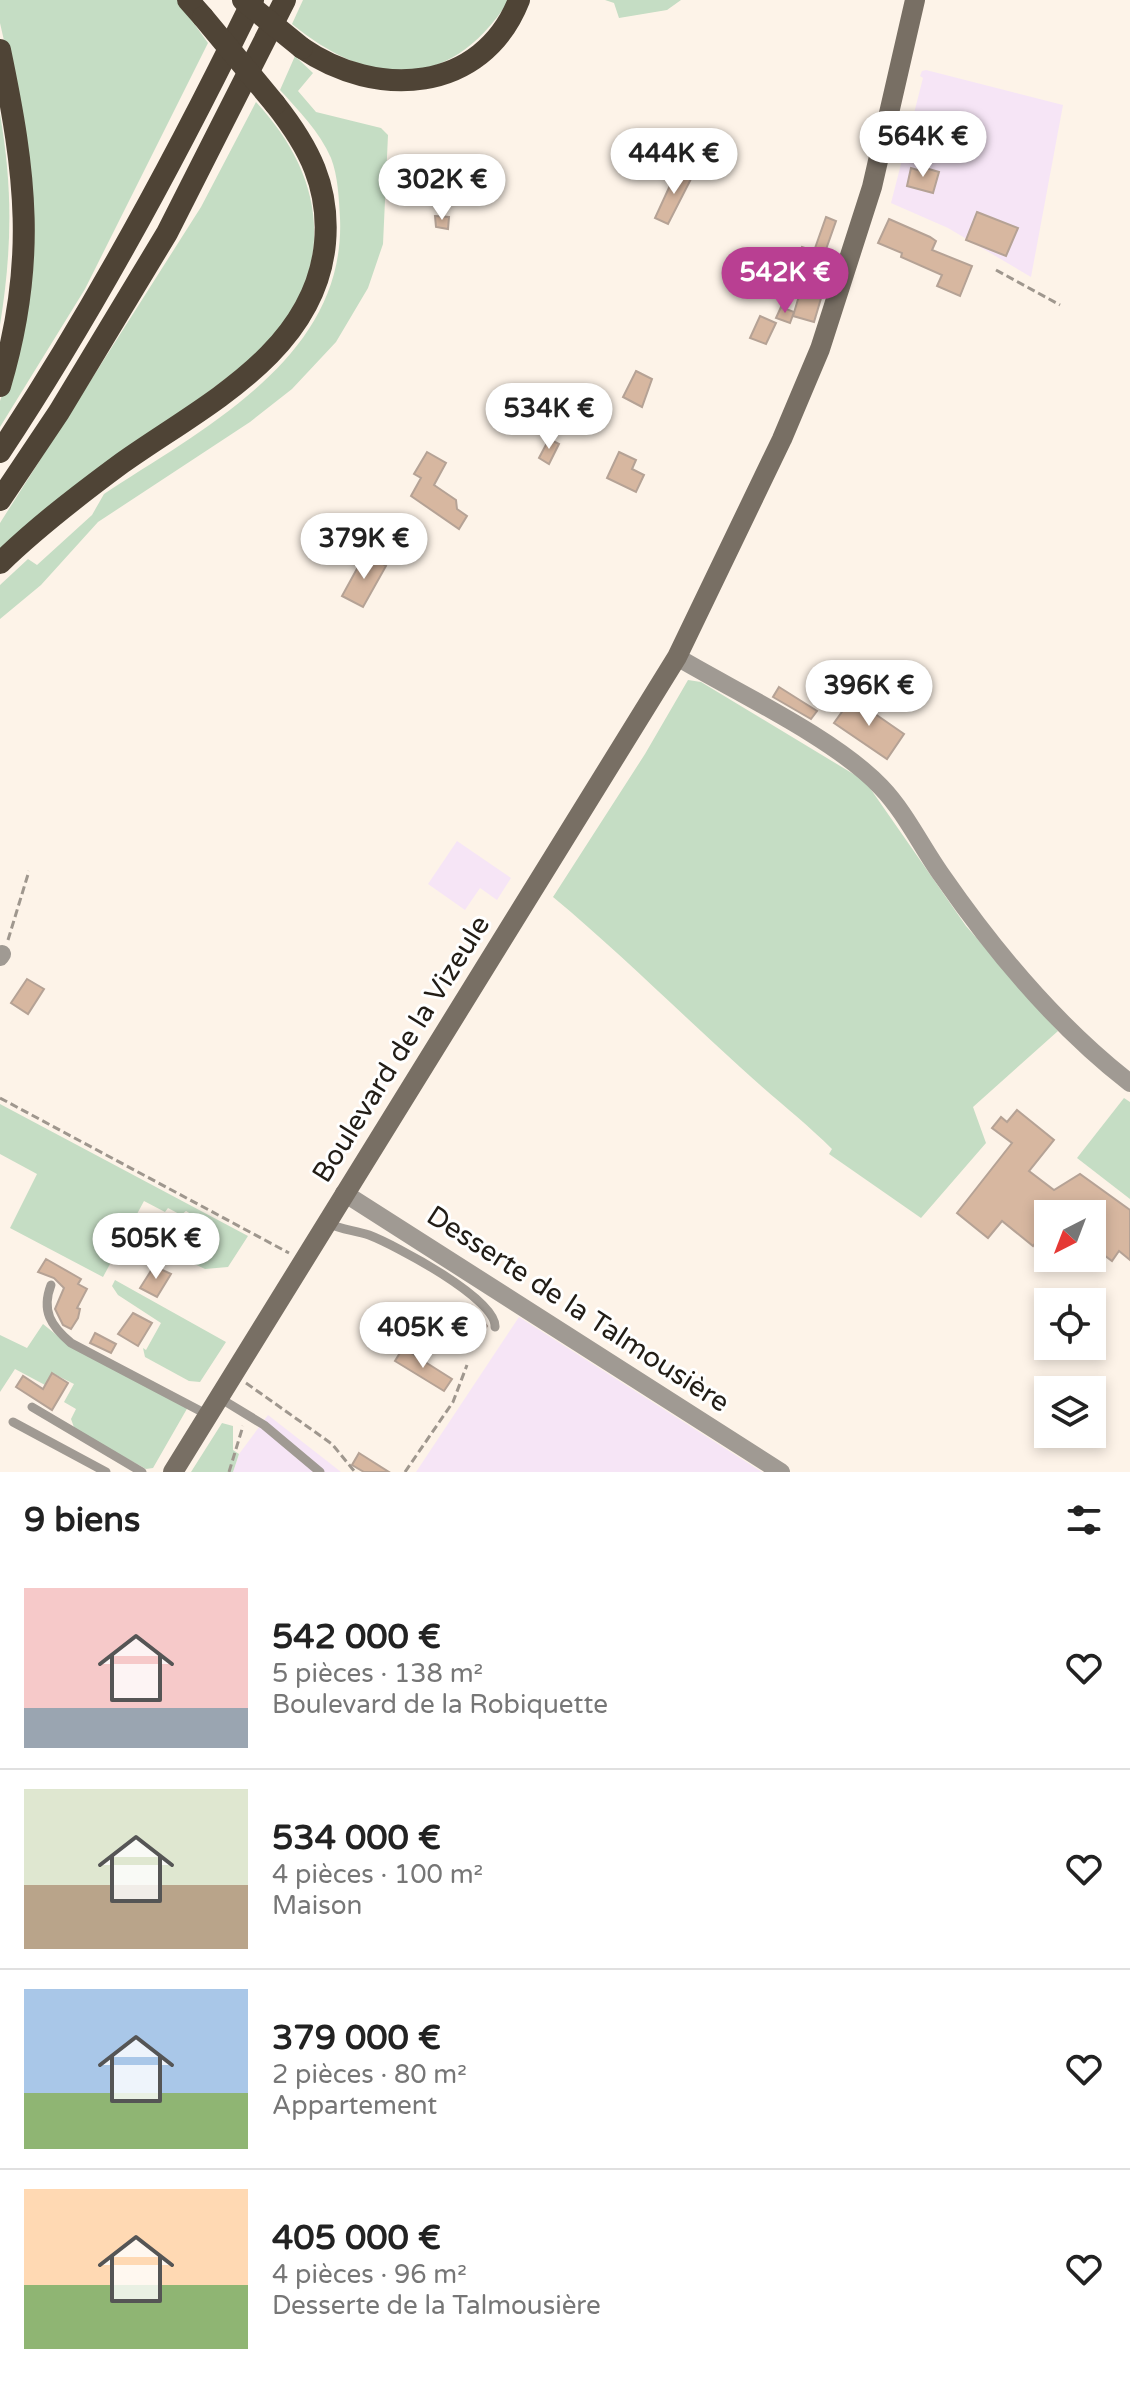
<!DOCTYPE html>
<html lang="fr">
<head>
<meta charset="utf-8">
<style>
	body { margin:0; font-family:"Varela Round",sans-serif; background:#f6f6f6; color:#222; height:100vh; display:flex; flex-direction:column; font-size:30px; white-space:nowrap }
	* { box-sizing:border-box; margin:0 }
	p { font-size:26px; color:#767676 }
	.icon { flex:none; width:44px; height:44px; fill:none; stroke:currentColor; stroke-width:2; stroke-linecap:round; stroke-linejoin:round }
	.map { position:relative; height:1472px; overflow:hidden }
	.drawer { display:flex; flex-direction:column; background:#fff; flex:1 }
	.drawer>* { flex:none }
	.needle { width:52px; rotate:222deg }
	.buttons { position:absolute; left:1034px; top:1200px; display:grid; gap:16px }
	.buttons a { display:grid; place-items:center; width:72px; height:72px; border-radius:0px; background:#fff; box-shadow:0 4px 12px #0003; font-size:40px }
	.price { position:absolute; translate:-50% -68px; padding:0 18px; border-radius:28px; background:#fff; color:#222; font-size:26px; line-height:52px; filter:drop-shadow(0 2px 4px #0008) }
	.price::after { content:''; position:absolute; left:50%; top:48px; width:24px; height:18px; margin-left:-12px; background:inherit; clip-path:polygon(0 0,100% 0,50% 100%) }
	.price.active { background:#b93f92; color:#fff }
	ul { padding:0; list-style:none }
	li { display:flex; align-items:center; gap:24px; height:200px; padding:0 24px }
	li+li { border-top:2px solid #e0e0e0 }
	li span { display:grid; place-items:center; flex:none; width:224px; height:160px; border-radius:0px; color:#555 }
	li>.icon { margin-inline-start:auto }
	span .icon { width:96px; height:96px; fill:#fffc; stroke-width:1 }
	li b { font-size:34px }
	h2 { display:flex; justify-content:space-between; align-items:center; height:96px; padding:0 24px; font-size:34px }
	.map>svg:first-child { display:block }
	.industrial { fill:#f6e5f6 }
	.green { fill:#c5ddc4 }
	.building { fill:#d7b7a0; stroke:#b5a295; stroke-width:2 }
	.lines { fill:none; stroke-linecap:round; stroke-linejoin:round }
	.path { stroke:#9f978e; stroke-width:3; stroke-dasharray:8 4; stroke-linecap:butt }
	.service { stroke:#a09a93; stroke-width:9 }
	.minor { stroke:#a09a93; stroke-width:18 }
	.secondary { stroke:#786f64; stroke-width:20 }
	.trunk { stroke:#4f4436; stroke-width:22 }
	.trunk-bridge { stroke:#4f4436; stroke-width:22 }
	.labels { text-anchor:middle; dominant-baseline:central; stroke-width:6; stroke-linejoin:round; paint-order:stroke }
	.street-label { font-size:28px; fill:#221d16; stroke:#fff }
</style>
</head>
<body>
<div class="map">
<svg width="1130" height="1472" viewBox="0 0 1130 1472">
	<rect width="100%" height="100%" fill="#fdf3e8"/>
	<g class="industrial">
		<polygon points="926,70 1063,105 1031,277 948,228 891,203 923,78 920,76 922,71"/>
		<polygon points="457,841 511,878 497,900 480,888 465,910 428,884"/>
		<polygon points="519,1317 762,1472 416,1472"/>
		<polygon points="268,1415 327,1461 341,1472 233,1472 239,1454"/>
	</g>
	<g class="green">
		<polygon points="0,0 177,0 208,43 85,289 0,427 0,401 14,359 15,89 0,23"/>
		<path d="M 303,0 L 509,0 C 451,92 371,89 292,24 Z"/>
		<polygon points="605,0 681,0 667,10 619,18 614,3"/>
		<path d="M 295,56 L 313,73 L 298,91 L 316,112 L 381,128 L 388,135 L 383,244 L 368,288 L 336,342 L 292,389 L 250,422 L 98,522 L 41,585 L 0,619 L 0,585 L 28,559 L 37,565 L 92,515 L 104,494 C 204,428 346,357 340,218 C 339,199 338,176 331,158 C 320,132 298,110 280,90 Z"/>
		<path d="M 256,102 C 310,160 334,232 295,306 C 287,323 273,337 262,351 L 0,550 L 0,523 L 201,207 Z"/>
		<path d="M 0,114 C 13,189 12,250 0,325 Z"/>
		<path d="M 688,680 L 701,682 L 865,781 L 966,926 L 1058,1031 L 973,1107 L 986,1143 L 921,1218 L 829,1154 L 832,1149 C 803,1120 770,1095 740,1067 C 677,1010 618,951 553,897 L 645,754 Z"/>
		<polygon points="1124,1098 1130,1102 1130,1199 1077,1158"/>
		<polygon points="0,1104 248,1236 228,1267 205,1269 171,1253 187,1226 195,1222 194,1216 186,1211 181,1215 168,1208 165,1212 144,1201 103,1277 10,1228 37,1174 0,1154"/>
		<polygon points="115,1280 226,1342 200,1382 189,1381 145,1357 143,1348 146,1350 161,1323 118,1295 112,1286"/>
		<polygon points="43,1324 70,1346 188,1407 153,1468 146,1469 75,1430 71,1419 76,1409 64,1402 74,1384 52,1373 45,1385 15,1369 0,1392 0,1335 27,1348"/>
		<polygon points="222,1423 233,1426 233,1450 239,1454 233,1472 191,1472"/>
	</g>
	<g class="building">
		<polygon points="922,167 939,172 933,193 907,186 911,168 921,171"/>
		<polygon points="678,168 693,175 668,224 655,218"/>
		<polygon points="977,212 1018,228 1006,256 966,240"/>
		<polygon points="435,216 449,217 448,229 436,227"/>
		<polygon points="826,217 836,221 824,255 833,258 814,322 793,316 802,286 776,278 781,264 787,265 790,258 798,260 802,247 814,251"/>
		<polygon points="889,219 930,237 936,241 932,250 972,266 960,296 937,286 942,275 901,257 902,253 878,243"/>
		<polygon points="781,307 794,312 790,323 776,318"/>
		<polygon points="760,316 776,323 766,344 750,338"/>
		<polygon points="636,371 652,379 642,407 623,397"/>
		<polygon points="549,439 559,444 549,464 539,458"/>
		<polygon points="427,452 446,463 434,485 456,500 457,509 467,516 459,529 411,496 421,478 414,474"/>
		<polygon points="619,452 636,460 632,469 644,475 636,492 607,478"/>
		<polygon points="365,554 386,566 363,607 342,596"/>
		<polygon points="779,687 817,711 811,719 773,697"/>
		<polygon points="852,698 904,734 887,759 834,723"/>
		<polygon points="27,979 44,989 28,1014 11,1003"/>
		<polygon points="1017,1110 1054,1140 1029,1171 1054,1190 1080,1174 1130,1210 1130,1260 1119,1251 1112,1261 1092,1246 1092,1214 1048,1214 1048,1245 1039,1238 1033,1246 1002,1221 988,1238 957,1213 1012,1143 992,1128 1001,1117 1007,1122"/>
		<polygon points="164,1215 179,1224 164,1249 150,1242"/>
		<polygon points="46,1259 81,1279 78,1284 87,1289 77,1308 80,1309 78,1318 71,1329 63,1325 55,1309 64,1288 54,1278 38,1272"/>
		<polygon points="154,1266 171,1274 157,1297 140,1288"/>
		<polygon points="472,1306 487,1326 477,1341 457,1329"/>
		<polygon points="133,1313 152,1323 138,1346 118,1334"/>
		<polygon points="95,1333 116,1344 111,1353 90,1343"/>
		<polygon points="403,1348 452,1379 444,1391 395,1361"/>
		<polygon points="52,1373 68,1383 52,1410 16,1387 23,1376 43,1389"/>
		<polygon points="359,1453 389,1472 364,1472 352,1465"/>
	</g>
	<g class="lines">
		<g class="path">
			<polyline points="996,270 1060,305"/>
			<polyline points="8,940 29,871"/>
			<polyline points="0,1098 289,1253"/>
			<polyline points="246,1383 332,1444 355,1472"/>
			<polyline points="229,1472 243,1426"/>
			<polyline points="405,1472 453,1402 467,1365"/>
		</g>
		<g class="service">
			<path d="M 328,1223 C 341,1230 355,1230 369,1235 C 395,1245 497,1299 495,1327"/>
			<path d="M 51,1285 C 41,1311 51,1326 71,1343 L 208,1415"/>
			<polyline points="218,1397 264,1425 320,1472"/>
			<polyline points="32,1407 142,1472"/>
			<polyline points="13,1422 106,1472"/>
		</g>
		<g class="minor">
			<path d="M 677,657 C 736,692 836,739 881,787 C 906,813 922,848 943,877 C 995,952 1058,1027 1130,1083"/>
			<polyline points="0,957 2,954"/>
			<polyline points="344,1193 781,1472"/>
		</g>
		<polyline class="secondary" points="173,1472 677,657 782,439 820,349 872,187 915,0"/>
		<g class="trunk">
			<polyline points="188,0 203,17"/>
			<path d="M 302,48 C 376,99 482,94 519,0"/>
			<path d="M 0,50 C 26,174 37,262 0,386"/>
			<path d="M 0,452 C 96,307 177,156 253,0"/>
			<polyline points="0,500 59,412 167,233 285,0"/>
			<path d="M 0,563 C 38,526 80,494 122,463 C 202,406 315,353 325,243 C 330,187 309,147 275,104"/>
		</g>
		<g class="trunk-bridge">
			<polyline points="243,0 302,48"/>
			<polyline points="203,17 275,104"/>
		</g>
	</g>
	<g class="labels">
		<g class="street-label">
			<text transform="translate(401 1049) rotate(-58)">Boulevard de la Vizeule</text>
			<text transform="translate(578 1309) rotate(33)">Desserte de la Talmousière</text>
		</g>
	</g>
</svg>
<div class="buttons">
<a><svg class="needle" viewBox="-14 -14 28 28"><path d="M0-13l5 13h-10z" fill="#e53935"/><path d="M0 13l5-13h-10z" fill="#767676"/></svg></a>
<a><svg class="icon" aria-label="locate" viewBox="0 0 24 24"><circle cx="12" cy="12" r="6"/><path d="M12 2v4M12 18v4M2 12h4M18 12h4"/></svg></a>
<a><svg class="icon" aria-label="layers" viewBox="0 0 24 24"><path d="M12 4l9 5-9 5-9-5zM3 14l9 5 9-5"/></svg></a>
</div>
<b class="price" style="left:923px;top:179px">564K €</b>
<b class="price" style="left:674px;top:196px">444K €</b>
<b class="price" style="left:442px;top:222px">302K €</b>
<b class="price active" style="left:785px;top:315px">542K €</b>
<b class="price" style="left:549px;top:451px">534K €</b>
<b class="price" style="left:364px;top:581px">379K €</b>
<b class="price" style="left:869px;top:728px">396K €</b>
<b class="price" style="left:156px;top:1281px">505K €</b>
<b class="price" style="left:423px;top:1370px">405K €</b>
</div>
<section class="drawer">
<h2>9 biens<svg class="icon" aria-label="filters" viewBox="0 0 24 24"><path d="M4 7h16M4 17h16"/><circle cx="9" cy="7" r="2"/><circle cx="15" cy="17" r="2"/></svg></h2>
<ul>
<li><span style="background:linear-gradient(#f6c9c9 75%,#9aa5b1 0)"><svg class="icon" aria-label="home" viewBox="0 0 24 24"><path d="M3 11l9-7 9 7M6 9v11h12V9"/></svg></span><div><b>542 000 €</b><p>5 pièces · 138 m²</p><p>Boulevard de la Robiquette</p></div><svg class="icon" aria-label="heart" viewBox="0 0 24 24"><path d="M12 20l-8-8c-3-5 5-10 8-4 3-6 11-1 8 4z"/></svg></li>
<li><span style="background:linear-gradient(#dfe7d0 60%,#b9a48a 0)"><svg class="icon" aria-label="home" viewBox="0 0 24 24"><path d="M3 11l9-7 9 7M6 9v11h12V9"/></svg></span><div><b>534 000 €</b><p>4 pièces · 100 m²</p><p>Maison</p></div><svg class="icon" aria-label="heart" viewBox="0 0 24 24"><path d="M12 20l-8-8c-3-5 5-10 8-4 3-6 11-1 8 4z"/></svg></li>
<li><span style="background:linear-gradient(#a9c7e8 65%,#8fb573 0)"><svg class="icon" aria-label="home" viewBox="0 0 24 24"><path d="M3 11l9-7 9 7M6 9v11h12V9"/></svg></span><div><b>379 000 €</b><p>2 pièces · 80 m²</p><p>Appartement</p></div><svg class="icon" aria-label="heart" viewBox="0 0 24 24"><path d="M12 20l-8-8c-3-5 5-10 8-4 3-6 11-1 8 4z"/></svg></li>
<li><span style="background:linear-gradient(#ffd9b3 60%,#8fb573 0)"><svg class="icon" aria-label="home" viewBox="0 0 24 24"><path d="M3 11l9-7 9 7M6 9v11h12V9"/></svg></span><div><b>405 000 €</b><p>4 pièces · 96 m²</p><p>Desserte de la Talmousière</p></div><svg class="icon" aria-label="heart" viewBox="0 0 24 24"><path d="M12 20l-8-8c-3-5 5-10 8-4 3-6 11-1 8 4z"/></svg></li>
</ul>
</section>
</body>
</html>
